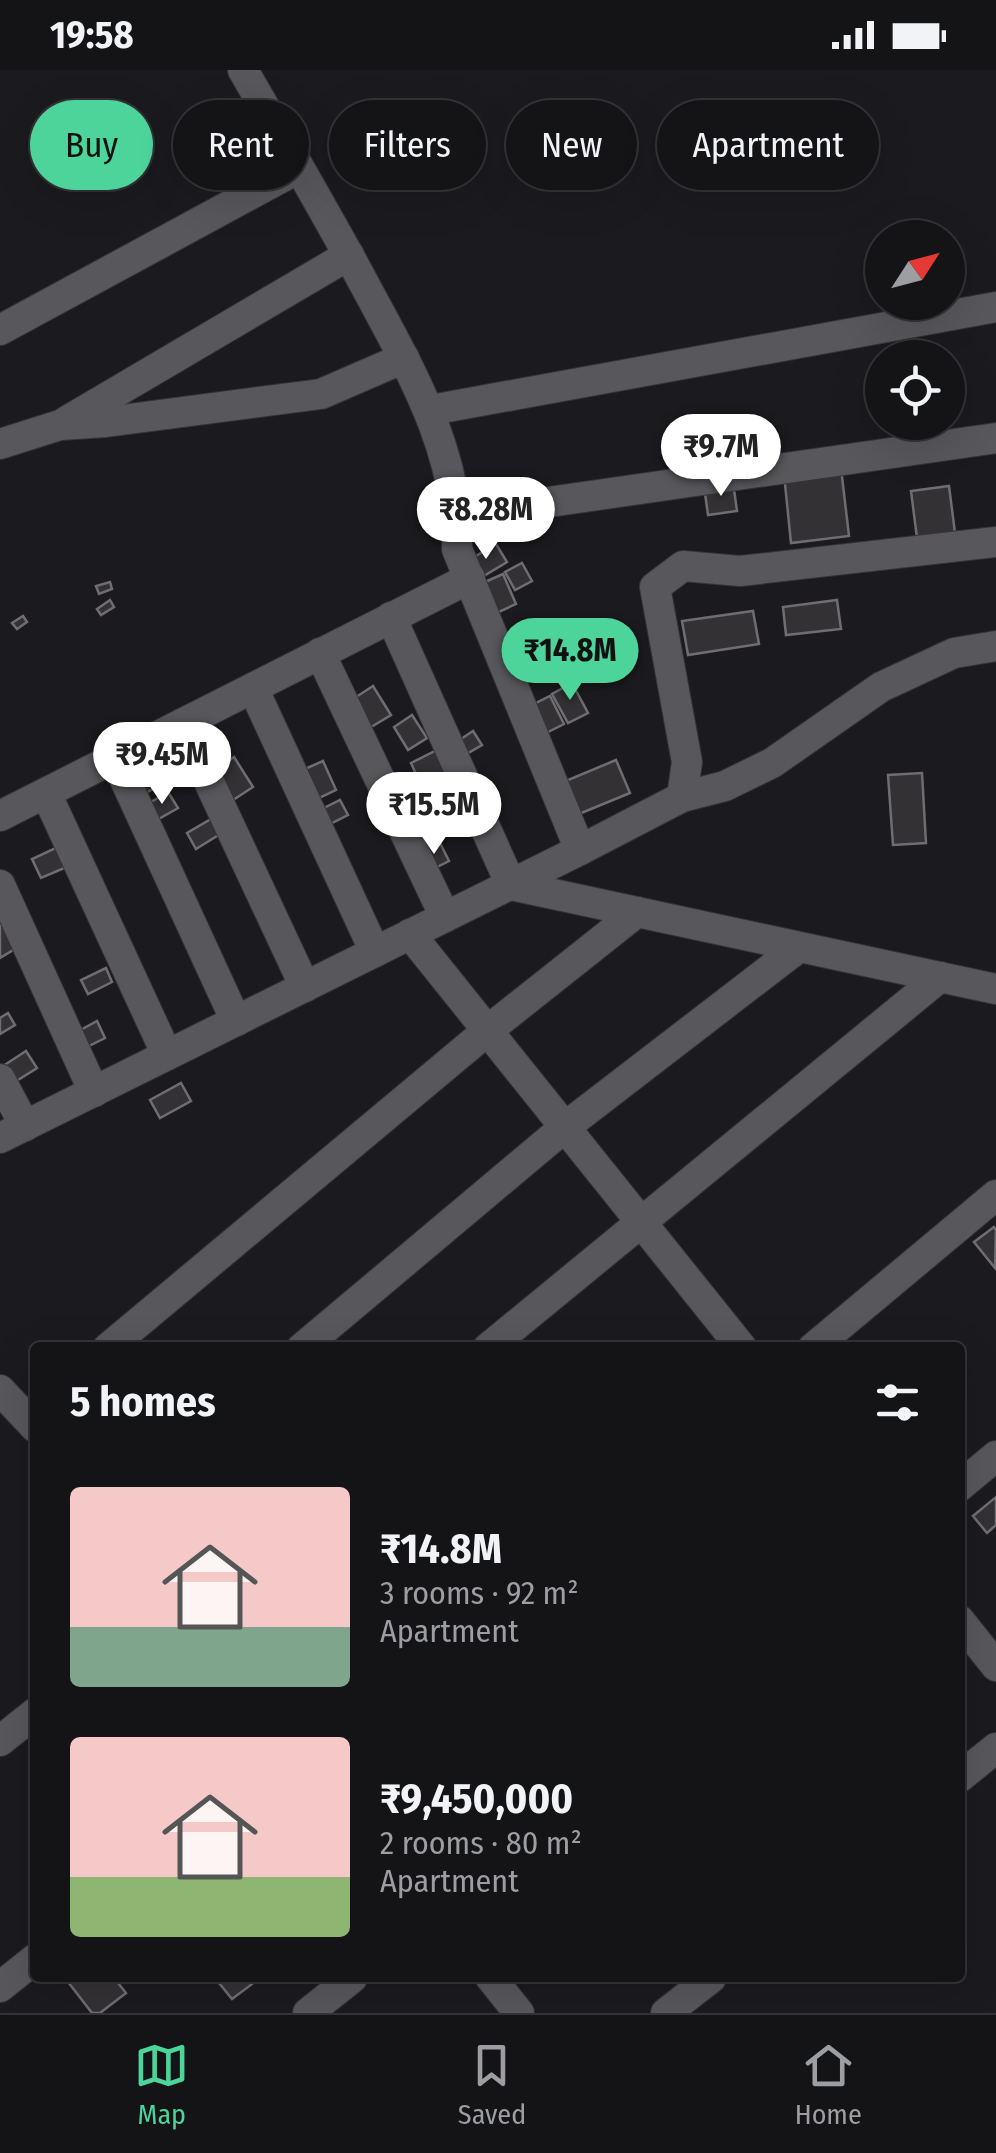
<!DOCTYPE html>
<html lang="en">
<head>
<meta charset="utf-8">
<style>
	body { margin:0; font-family:"Fira Sans Condensed",sans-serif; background:#212124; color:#f1f3f6; height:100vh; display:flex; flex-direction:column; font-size:38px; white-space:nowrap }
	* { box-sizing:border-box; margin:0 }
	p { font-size:32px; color:#9d9ea1 }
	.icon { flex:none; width:55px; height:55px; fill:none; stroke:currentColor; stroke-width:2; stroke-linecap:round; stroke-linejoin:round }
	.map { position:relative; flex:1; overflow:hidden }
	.sheet { position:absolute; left:30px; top:1272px; width:935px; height:640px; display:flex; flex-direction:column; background:#141417; border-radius:10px; box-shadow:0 10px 40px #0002,0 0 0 2px #333336 }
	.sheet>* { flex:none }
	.guide { position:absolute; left:30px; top:30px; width:938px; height:90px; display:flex; gap:20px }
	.needle { width:65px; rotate:54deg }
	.buttons { position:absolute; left:865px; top:150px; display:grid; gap:20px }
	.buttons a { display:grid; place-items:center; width:100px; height:100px; border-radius:50%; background:#141417; box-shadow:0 10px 40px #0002,0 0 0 2px #333336; font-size:50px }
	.price { position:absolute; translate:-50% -85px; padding:0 22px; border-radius:35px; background:#fff; color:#222; font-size:32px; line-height:65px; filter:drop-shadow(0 2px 5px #0008) }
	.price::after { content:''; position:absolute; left:50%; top:60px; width:30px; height:22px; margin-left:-15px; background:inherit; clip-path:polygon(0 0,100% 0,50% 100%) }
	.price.active { background:#4cd49b; color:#111 }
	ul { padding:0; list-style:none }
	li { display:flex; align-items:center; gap:30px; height:250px; padding:0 40px }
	li span { display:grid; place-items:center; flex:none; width:280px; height:200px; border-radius:10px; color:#555 }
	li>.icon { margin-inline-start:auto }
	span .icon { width:120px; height:120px; fill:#fffc; stroke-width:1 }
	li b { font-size:42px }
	h2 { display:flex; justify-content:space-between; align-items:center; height:120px; padding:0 40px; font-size:42px }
	.tag { padding:0 35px; border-radius:45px; background:#141417; box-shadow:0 10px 40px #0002,0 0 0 2px #333336; font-size:35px; line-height:90px }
	.tag.active { background:#4cd49b; color:#111 }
	.status { display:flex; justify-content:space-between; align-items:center; height:70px; padding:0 50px; background:#141417; direction:ltr }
	.status svg { height:28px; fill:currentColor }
	.tabs { display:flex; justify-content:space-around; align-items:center; height:140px; border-top:2px solid #333336; background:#141417; font-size:28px; color:#9d9ea1 }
	.tabs a { display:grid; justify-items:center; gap:5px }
	.tabs .active { color:#4cd49b }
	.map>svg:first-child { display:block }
	.building { fill:#333134; stroke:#6f6d71; stroke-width:2.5 }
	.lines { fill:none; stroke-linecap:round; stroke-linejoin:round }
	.minor-casing { stroke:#353538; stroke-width:32 }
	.minor { stroke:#58585c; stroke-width:30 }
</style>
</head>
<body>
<div class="status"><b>19:58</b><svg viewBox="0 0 49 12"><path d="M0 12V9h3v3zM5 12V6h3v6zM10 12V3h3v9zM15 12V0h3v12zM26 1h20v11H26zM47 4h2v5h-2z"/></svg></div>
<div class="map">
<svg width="996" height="1943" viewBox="0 0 996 1943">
	<rect width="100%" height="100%" fill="#1b1b1f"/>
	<g class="building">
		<polygon points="841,398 849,466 791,473 784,404"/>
		<polygon points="733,412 737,441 708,445 704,416"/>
		<polygon points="949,416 955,463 917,468 911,421"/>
		<polygon points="496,474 507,492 477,510 466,492"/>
		<polygon points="522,493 532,511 515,520 505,502"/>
		<polygon points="503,504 516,534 490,546 476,516"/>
		<polygon points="110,512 112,519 99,524 96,516"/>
		<polygon points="110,530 114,537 101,545 97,539"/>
		<polygon points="837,530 841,559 786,565 783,537"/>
		<polygon points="753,541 759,574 688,585 682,551"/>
		<polygon points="23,546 27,552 17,559 12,553"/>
		<polygon points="572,613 588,643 568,653 552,624"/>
		<polygon points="373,616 391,645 371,657 353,629"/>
		<polygon points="550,626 564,654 540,666 526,638"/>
		<polygon points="412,645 427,668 408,680 394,657"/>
		<polygon points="473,661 482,675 463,686 455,673"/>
		<polygon points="146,678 165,712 144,724 124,691"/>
		<polygon points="437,680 455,717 428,730 411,693"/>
		<polygon points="234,687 253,717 230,732 210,702"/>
		<polygon points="616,690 630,723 574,746 561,713"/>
		<polygon points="323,691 336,720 311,732 298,702"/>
		<polygon points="922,703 926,773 893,775 888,705"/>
		<polygon points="168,722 178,738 155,751 146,735"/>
		<polygon points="340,730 348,745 324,757 316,742"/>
		<polygon points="427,735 434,749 413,760 406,745"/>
		<polygon points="211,749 220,764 196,779 187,763"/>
		<polygon points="440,773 449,791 427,802 418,784"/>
		<polygon points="60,776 69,796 41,808 32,789"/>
		<polygon points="2,853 18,877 0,888 0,855"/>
		<polygon points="106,898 112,912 88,924 81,910"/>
		<polygon points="8,943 15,955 0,964 0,948"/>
		<polygon points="97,951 105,968 85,978 77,962"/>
		<polygon points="26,981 37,998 10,1015 0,998"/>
		<polygon points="181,1013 191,1031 160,1048 150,1030"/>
		<polygon points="994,1157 996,1160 995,1198 974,1172"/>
		<polygon points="996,1427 996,1455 987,1463 973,1446"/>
		<polygon points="65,1908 114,1908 126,1923 100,1943 92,1943"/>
		<polygon points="215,1908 260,1908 232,1929"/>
	</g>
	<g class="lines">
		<defs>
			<g id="minor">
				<polyline points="0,260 299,98"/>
				<polyline points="431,340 996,237"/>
				<polyline points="67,351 349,185"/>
				<polyline points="0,374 60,355 106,352 321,324 404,288"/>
				<polyline points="458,445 996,368"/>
				<polyline points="391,547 511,815 996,919"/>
				<polyline points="320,583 445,847"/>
				<polyline points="253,618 375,882"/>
				<polyline points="182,654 305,917"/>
				<polyline points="115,688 236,951"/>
				<polyline points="46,723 167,985"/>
				<polyline points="682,727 725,716 772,693 881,617 954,583 996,576"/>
				<polyline points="0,746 470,508"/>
				<polyline points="580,780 682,727 687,692 655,517 683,496 740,501 996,472"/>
				<polyline points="0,815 94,1022"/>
				<polyline points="410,864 742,1278"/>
				<polyline points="0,1009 25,1056"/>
				<path d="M 0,1068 L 580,780 L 457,479 C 460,385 411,301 368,221 C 328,146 285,73 243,0"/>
				<polyline points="108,1278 487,961 637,842"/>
				<polyline points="302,1278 565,1057 799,877"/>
				<polyline points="488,1278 940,907"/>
				<polyline points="813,1278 996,1125"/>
				<polyline points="0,1320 35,1357"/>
				<polyline points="960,1416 996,1386"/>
				<polyline points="960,1551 996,1596"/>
				<polyline points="0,1671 35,1643"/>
				<polyline points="960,1707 996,1678"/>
				<polyline points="491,1908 519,1943"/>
				<polyline points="0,1917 35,1889"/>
				<polyline points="308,1943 352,1908"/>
				<polyline points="666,1943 711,1908"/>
			</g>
		</defs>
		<use href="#minor" class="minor-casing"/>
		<use href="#minor" class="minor"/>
	</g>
</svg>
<div class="buttons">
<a><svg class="needle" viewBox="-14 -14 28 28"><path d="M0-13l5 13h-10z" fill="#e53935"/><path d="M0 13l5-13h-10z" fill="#9d9ea1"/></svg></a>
<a><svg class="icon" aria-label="locate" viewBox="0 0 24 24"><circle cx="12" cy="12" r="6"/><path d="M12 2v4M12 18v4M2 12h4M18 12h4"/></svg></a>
</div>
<b class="price" style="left:721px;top:429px">₹9.7M</b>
<b class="price" style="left:486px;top:492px">₹8.28M</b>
<b class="price active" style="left:570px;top:633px">₹14.8M</b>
<b class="price" style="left:162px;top:737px">₹9.45M</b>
<b class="price" style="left:434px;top:787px">₹15.5M</b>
<div class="guide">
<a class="tag active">Buy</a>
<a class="tag">Rent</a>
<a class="tag">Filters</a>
<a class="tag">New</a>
<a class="tag">Apartment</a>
</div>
<section class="sheet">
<h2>5 homes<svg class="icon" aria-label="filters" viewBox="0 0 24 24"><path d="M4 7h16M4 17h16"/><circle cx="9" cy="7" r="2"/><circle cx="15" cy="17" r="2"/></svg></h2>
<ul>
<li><span style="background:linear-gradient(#f6c9c9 70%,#7fa58c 0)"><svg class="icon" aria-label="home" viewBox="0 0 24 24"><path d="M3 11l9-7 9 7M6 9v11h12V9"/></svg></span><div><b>₹14.8M</b><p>3 rooms · 92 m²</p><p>Apartment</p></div></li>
<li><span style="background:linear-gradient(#f6c9c9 70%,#8fb573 0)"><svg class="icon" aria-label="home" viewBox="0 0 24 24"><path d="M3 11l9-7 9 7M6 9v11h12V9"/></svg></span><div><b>₹9,450,000</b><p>2 rooms · 80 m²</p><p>Apartment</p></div></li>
</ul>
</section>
</div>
<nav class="tabs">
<a class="active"><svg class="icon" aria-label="map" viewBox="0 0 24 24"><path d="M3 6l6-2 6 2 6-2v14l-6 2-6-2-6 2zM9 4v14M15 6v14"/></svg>Map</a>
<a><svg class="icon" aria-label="saved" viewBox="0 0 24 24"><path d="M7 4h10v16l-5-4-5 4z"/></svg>Saved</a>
<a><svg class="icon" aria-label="home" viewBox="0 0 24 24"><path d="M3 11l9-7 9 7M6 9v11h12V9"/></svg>Home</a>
</nav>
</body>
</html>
